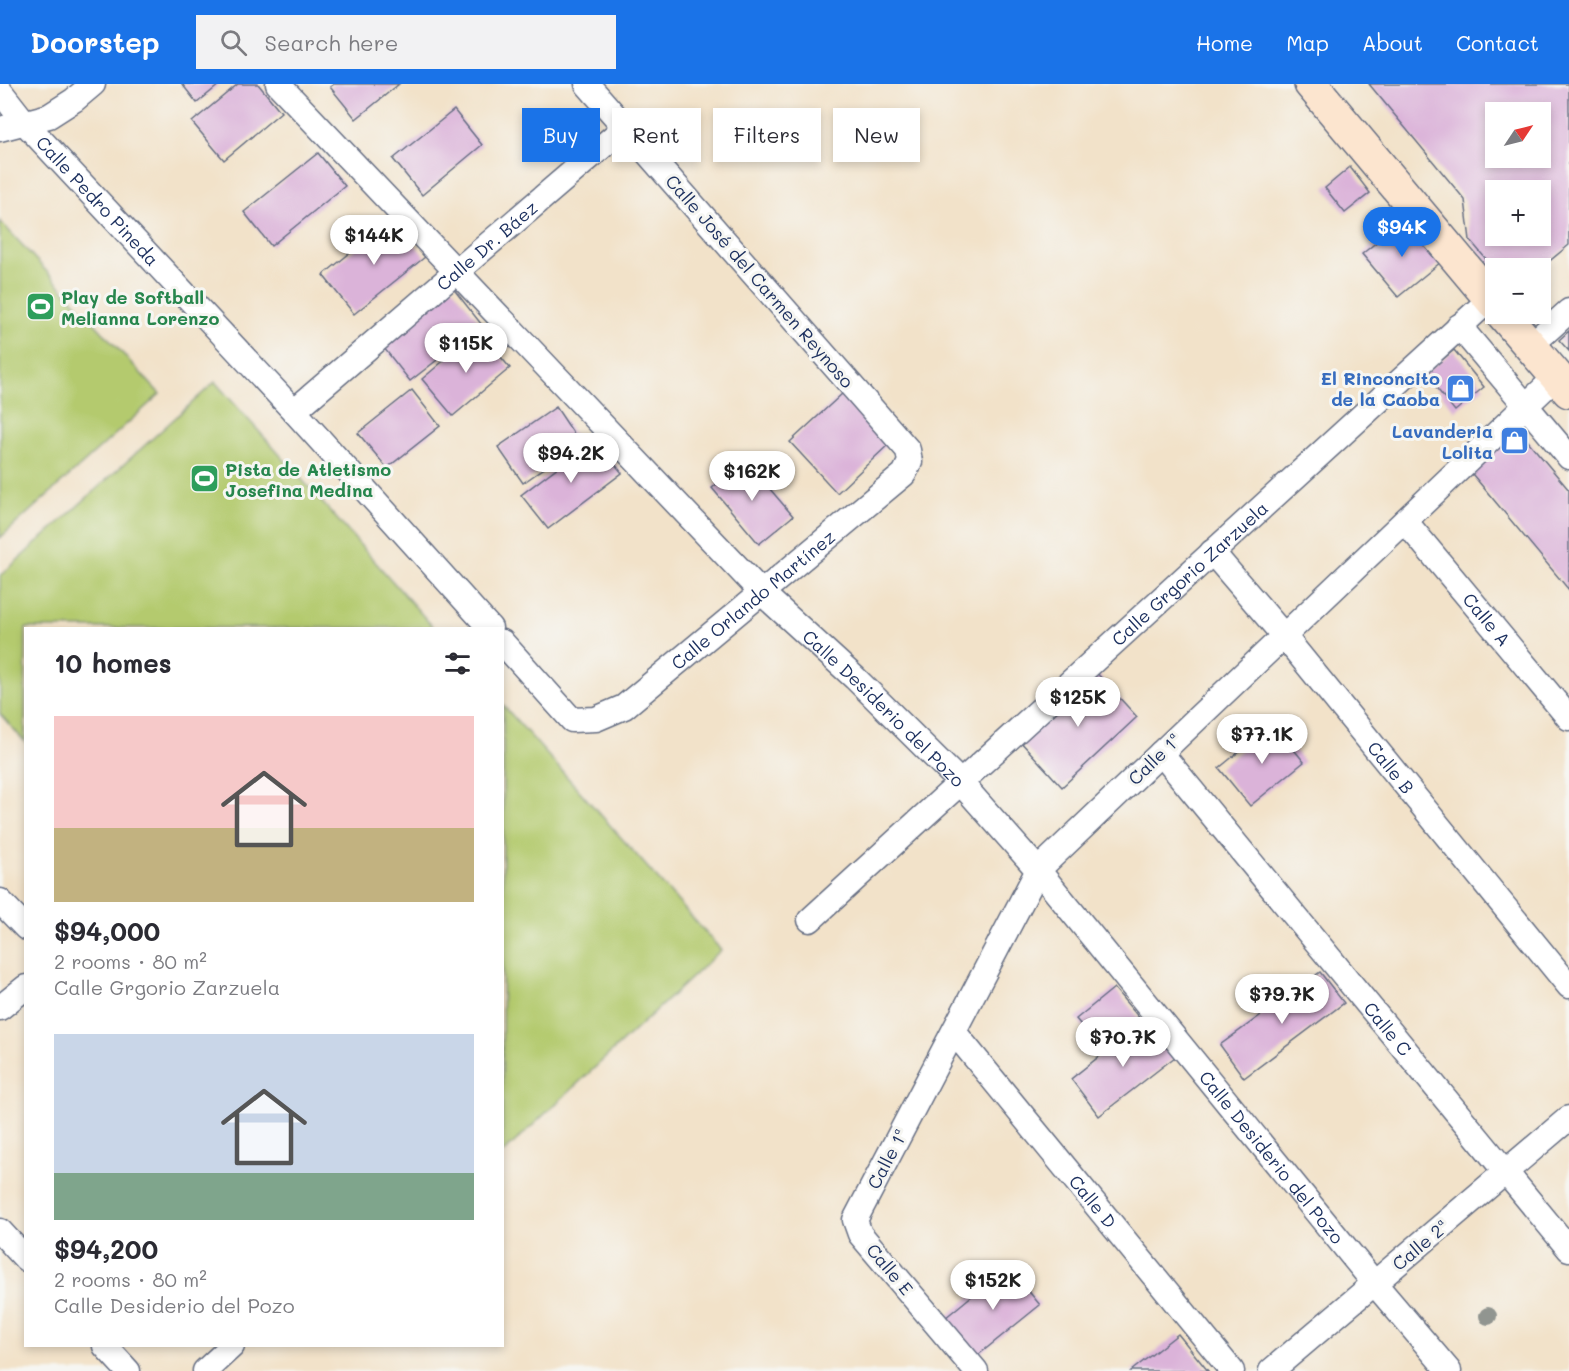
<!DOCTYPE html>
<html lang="en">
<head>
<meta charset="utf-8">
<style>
	body { margin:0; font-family:Mali,sans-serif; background:#f2f2f3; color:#2b2b33; height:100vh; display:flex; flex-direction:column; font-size:22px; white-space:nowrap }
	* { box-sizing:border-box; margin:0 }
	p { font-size:20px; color:#7c7c81 }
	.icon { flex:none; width:33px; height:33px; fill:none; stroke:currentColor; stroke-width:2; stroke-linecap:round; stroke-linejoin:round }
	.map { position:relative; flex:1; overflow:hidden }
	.panel { position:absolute; left:24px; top:543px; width:480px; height:720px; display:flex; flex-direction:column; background:#fff; border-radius:0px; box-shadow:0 3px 9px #0003 }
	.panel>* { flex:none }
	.top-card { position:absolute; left:522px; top:24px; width:570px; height:54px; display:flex; gap:12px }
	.needle { width:39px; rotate:55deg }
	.fabs { position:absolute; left:1485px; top:18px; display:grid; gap:12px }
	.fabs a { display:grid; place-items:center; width:66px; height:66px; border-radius:0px; background:#fff; box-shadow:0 3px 9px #0003; font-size:30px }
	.price { position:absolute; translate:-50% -51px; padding:0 14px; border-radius:21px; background:#fff; color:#222; font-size:20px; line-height:39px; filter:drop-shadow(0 2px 3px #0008) }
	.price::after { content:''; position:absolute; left:50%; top:36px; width:18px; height:14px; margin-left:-9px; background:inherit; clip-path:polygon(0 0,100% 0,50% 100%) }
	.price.selected { background:#1a73e8; color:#fff }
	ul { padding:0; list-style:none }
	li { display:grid; align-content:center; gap:12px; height:318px; padding:0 30px }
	li span { display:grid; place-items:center; height:186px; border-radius:0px; color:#555 }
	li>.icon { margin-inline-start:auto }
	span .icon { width:108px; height:108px; fill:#fffc; stroke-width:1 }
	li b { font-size:26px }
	h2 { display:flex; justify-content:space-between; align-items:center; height:72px; padding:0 30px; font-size:26px }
	.tag { padding:0 21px; border-radius:0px; background:#fff; box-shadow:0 3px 9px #0003; font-size:21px; line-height:54px }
	.tag.selected { background:#1a73e8; color:#fff }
	header { display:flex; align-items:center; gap:36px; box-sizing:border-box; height:84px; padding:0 30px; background:#1a73e8; color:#fff }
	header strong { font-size:28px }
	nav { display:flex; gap:33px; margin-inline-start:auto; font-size:21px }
	.search { width:420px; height:54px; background:#f2f2f3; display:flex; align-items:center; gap:15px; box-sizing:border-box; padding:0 21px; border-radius:0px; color:#7c7c81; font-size:22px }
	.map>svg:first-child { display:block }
	.green { fill:#b4ca6e; stroke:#687c66; stroke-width:1.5 }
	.building { fill:#dbb3d9; fill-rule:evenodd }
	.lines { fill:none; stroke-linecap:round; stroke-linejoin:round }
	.street-casing { stroke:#666e83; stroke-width:27 }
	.secondary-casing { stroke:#666e83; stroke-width:36 }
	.street { stroke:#fff; stroke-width:24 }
	.secondary { stroke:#fce5cf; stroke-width:33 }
	.tree { fill:#919590 }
	.labels { text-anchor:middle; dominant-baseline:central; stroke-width:6; stroke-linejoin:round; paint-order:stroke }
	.street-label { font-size:18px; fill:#1b2f5e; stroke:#f6f6f2 }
	.leisure-label { font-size:18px; font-weight:bold; fill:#27864d; stroke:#f6f6f2; text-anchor:start }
	.shop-label { font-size:18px; font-weight:bold; fill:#366cbe; stroke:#f6f6f2; text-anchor:end }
</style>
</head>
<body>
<header>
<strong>Doorstep</strong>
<div class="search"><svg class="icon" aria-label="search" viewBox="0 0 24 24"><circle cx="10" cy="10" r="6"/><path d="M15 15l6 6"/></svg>Search here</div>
<nav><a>Home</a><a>Map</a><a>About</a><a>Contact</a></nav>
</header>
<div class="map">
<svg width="1569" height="1287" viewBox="0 0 1569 1287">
	<rect width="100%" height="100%" fill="#f6f6f2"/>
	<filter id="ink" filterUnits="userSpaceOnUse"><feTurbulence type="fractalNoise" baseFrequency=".0167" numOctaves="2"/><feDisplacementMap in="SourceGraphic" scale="12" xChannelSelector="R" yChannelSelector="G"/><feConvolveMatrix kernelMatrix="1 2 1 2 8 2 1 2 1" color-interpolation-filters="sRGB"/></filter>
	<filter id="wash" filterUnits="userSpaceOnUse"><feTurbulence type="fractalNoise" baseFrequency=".008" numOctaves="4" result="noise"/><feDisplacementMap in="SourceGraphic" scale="24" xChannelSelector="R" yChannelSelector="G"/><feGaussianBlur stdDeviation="1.35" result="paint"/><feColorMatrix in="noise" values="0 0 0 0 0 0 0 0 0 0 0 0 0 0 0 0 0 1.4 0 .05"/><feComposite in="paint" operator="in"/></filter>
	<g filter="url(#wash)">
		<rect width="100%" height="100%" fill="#f2e2c9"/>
		<g class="green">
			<polygon points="0,137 160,310 0,454"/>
			<polygon points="215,298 434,544 26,544 25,658 0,630 0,492"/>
			<polygon points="503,621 721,866 503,1069 502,1069"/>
		</g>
		<g id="blocks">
			<g class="building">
				<polygon points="182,0 220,0 197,19"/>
				<polygon points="238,0 258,0 281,28 224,76 192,38"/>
				<polygon points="334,0 399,0 356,35 330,3"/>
				<path d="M 1369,0 L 1569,0 L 1569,161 L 1541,184 L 1496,184 L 1496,187 L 1470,156 L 1465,116 ZM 1496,28 L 1540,28 L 1540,74 L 1496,74 ZM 1496,106 L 1540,106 L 1540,152 L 1496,152 Z"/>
				<polygon points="454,26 482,61 422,111 393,75"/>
				<polygon points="318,69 345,102 271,162 244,128"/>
				<polygon points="1350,83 1370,109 1345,129 1325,104"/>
				<polygon points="393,134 425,173 354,230 323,191"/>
				<polygon points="1405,135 1441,178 1398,213 1362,170"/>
				<polygon points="452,203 482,241 410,297 380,259"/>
				<polygon points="479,247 510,284 453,332 422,295"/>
				<polygon points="1569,247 1569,267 1559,256"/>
				<polygon points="1454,266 1484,303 1455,327 1425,290"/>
				<polygon points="412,306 440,342 387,384 358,349"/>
				<polygon points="843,309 889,360 837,409 790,358"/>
				<polygon points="556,323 580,359 523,399 498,363"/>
				<polygon points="1517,344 1569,406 1569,506 1468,385"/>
				<polygon points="595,355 622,389 548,445 521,411"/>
				<polygon points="745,376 793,432 759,460 712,404"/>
				<polygon points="1094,586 1137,633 1062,703 1019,656"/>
				<polygon points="1273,640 1304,678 1250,722 1219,684"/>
				<polygon points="1320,888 1344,919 1244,994 1220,961"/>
				<polygon points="1114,904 1141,936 1103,967 1076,935"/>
				<polygon points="1145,936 1175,973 1099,1032 1071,995"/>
				<polygon points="1008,1182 1040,1221 977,1272 945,1234"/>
				<polygon points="1178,1250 1208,1287 1131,1287"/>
			</g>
		</g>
	</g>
	<g filter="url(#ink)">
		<use href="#blocks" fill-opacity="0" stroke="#666e83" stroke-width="1.5"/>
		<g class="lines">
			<defs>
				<g id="street">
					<path id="s1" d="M 278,0 L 762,509 L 855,594 L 960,698 L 1038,786 L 1375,1200 L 1449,1287"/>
					<path id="s2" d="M 0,7 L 25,39 L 294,327 L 490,544"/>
					<polyline points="0,45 49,32 74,16 93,0"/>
					<polyline points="1459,242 1569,373"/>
					<polyline points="1531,261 1569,227"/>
					<path id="s3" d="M 294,327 L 625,43"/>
					<path id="s4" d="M 1405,437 L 1569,634"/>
					<path id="s5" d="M 1212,468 L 1284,552 L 1569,902"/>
					<path id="s6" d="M 502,558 L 572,636 L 596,635 L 624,623 L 904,390 L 910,378 L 908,366 L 587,0"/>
					<path id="s7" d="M 1161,669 L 1569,1165"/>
					<polyline points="0,817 26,844"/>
					<path id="s8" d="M 810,836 L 1490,215"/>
					<polyline points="0,924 26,903"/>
					<path id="s9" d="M 954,948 L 1232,1287"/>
					<polyline points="0,1147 26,1175"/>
					<polyline points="105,1262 128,1287"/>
					<polyline points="205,1287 232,1262"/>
					<polyline points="976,1287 860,1150 855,1136 1038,786 1557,292"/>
					<polyline points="1271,1287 1569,1034"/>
				</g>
				<g id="secondary">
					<polyline points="1311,0 1496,221"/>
					<polyline points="1503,230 1569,307"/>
				</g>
			</defs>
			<use href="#street" class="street-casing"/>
			<use href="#secondary" class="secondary-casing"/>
			<use href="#street" class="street"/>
			<use href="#secondary" class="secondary"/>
		</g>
		<circle class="tree" cx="1488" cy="1232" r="9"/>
	</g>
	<defs>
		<symbol id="stadium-square" viewBox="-11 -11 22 22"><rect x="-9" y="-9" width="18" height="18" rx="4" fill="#2e9e5b" stroke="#f6f6f2"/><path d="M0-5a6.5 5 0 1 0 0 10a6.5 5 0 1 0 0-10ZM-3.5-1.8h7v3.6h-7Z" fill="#fff"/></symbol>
		<symbol id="shop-square" viewBox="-11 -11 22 22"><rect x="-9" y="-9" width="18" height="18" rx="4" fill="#3f7fe0" stroke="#f6f6f2"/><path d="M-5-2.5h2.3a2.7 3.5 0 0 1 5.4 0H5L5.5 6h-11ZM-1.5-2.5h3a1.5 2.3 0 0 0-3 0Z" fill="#fff"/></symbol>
	</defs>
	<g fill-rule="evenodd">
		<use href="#stadium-square" x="24" y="206" width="33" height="33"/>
		<use href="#shop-square" x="1444" y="288" width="33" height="33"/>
		<use href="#shop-square" x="1498" y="340" width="33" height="33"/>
		<use href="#stadium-square" x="188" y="378" width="33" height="33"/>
	</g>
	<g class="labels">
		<g class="street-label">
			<text stroke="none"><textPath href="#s2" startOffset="147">Calle Pedro Pineda</textPath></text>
			<text stroke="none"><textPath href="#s3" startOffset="254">Calle Dr. Báez</textPath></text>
			<text transform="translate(760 197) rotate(49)">Calle José del Carmen Reynoso</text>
			<text stroke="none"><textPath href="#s8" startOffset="514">Calle Grgorio Zarzuela</textPath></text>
			<text stroke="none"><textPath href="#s6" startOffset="327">Calle Orlando Martínez</textPath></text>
			<text stroke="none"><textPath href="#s4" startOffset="128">Calle A</textPath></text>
			<text stroke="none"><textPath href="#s1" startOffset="870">Calle Desiderio del Pozo</textPath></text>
			<text transform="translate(1154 675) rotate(-44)">Calle 1ª</text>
			<text stroke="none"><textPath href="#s5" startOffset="280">Calle B</textPath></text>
			<text stroke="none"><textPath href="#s7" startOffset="357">Calle C</textPath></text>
			<text stroke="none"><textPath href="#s1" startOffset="1464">Calle Desiderio del Pozo</textPath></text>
			<text transform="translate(887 1075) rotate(-62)">Calle 1ª</text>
			<text stroke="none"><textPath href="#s9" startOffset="219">Calle D</textPath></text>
			<text transform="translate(1420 1161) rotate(-40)">Calle 2ª</text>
			<text transform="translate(890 1185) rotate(50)">Calle E</text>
		</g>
		<g class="leisure-label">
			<text x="61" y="213">Play de Softball<tspan x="61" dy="21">Melianna Lorenzo</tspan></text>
			<text x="225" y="385">Pista de Atletismo<tspan x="225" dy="21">Josefina Medina</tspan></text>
		</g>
		<g class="shop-label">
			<text x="1440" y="294">El Rinconcito<tspan x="1440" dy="21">de la Caoba</tspan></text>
			<text x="1493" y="347">Lavanderia<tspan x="1493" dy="21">Lolita</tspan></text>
		</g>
	</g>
</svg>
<div class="fabs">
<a><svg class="needle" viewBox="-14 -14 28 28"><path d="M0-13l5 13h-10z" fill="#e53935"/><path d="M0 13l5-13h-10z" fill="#7c7c81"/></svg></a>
<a>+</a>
<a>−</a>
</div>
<b class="price selected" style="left:1402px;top:174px">$94K</b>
<b class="price" style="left:374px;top:182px">$144K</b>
<b class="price" style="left:466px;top:290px">$115K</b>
<b class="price" style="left:571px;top:400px">$94.2K</b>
<b class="price" style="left:752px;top:418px">$162K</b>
<b class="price" style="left:1078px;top:644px">$125K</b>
<b class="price" style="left:1262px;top:681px">$77.1K</b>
<b class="price" style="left:1282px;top:941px">$79.7K</b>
<b class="price" style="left:1123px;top:984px">$70.7K</b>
<b class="price" style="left:993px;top:1227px">$152K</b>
<div class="top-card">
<a class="tag selected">Buy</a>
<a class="tag">Rent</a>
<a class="tag">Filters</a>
<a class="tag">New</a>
</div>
<section class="panel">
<h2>10 homes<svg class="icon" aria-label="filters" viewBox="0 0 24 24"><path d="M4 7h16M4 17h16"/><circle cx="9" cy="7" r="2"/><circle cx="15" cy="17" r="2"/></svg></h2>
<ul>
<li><span style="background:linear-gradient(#f6c9c9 60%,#c2b280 0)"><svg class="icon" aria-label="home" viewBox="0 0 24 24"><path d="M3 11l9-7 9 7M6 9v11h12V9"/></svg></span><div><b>$94,000</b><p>2 rooms · 80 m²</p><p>Calle Grgorio Zarzuela</p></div></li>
<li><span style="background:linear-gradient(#c9d6e8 75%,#7fa58c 0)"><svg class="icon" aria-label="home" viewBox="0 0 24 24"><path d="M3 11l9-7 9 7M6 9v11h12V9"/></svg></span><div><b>$94,200</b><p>2 rooms · 80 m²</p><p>Calle Desiderio del Pozo</p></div></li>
</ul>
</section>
</div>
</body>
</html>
